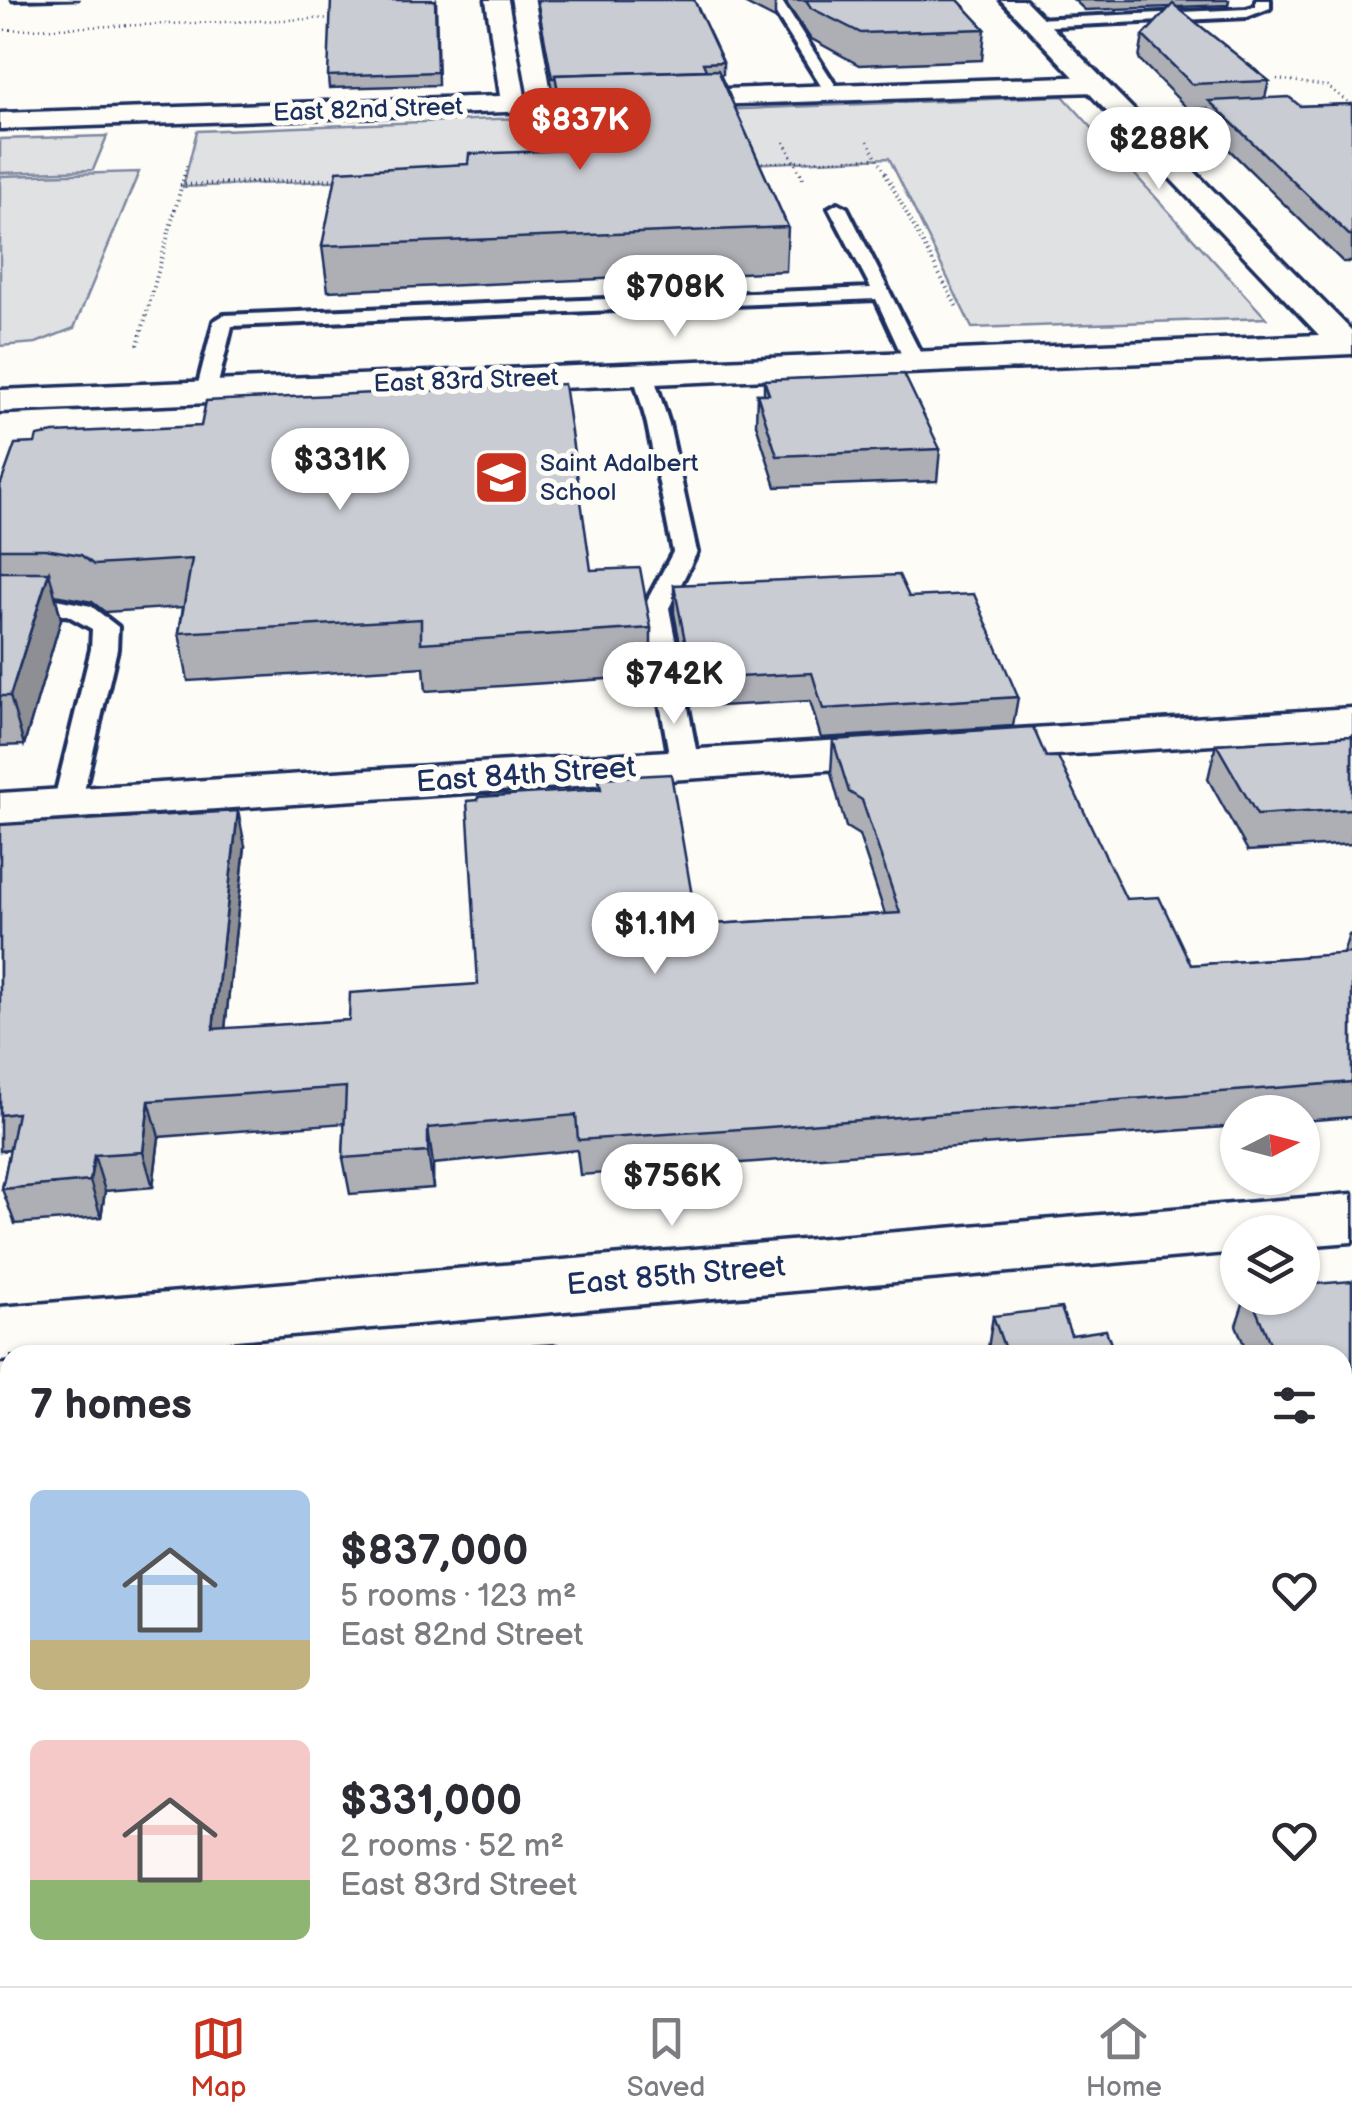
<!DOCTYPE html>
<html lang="en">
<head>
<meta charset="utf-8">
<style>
	body { margin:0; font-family:"Balsamiq Sans",sans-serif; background:#f7f7f7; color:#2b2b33; height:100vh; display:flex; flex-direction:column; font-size:38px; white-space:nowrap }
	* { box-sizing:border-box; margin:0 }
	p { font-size:32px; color:#7c7c81 }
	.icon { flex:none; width:55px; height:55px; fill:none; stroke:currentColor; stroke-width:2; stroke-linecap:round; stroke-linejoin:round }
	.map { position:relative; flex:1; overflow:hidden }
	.panel { position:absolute; left:0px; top:1345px; width:1352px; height:642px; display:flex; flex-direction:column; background:#fff; border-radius:30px 30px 0 0; box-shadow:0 2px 8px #0004 }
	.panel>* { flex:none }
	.needle { width:65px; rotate:84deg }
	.controls { position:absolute; left:1220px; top:1095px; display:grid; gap:20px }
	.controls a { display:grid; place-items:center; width:100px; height:100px; border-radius:50%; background:#fff; box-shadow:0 2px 8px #0004; font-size:50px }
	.price { position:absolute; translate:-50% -85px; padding:0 22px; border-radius:35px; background:#fff; color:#222; font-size:32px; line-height:65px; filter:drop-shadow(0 2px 5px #0008) }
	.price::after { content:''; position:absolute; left:50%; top:60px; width:30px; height:22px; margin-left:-15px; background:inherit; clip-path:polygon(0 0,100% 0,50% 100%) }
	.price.on { background:#c8321e; color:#fff }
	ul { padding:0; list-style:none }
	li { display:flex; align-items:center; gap:30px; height:250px; padding:0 30px }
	li span { display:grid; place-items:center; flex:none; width:280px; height:200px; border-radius:15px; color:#555 }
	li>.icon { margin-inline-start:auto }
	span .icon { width:120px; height:120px; fill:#fffc; stroke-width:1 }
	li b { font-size:42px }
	h2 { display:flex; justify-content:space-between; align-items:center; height:120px; padding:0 30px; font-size:42px }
	.tabs { display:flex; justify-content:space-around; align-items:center; height:140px; border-top:2px solid #e1e1e2; background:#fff; font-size:28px; color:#7c7c81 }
	.tabs a { display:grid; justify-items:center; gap:5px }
	.tabs .on { color:#c8321e }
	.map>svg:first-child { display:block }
	.green { fill:#e0e1e3; stroke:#7e88a0; stroke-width:2.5 }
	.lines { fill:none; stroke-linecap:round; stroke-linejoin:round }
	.lane-casing { stroke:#1b2f5e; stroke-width:8 }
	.street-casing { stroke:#1b2f5e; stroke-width:7 }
	.secondary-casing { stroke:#1b2f5e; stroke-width:7 }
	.path-far1 { stroke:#1b2f5e; stroke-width:2.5; stroke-dasharray:1 4; stroke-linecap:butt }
	.path { stroke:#1b2f5e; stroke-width:4; stroke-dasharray:1 4; stroke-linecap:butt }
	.lane { fill:#fdfcf7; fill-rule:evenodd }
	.street { fill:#fdfcf7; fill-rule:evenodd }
	.secondary { fill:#fdfcf7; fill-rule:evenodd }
	.wall { fill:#adafb5; stroke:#1b2f5e; stroke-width:2.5 }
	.shaded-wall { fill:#8d8f94; stroke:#1b2f5e; stroke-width:2.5 }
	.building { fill:#c9ccd3; stroke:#1b2f5e; stroke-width:2.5 }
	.labels { text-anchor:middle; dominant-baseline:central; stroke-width:10; stroke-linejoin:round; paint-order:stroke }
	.far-street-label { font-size:25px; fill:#1b2f5e; stroke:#fdfcf7 }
	.far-poi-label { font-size:25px; fill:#1b2f5e; stroke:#fdfcf7; text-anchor:start }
	.street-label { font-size:30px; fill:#1b2f5e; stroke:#fdfcf7 }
</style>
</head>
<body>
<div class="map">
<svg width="1352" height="1986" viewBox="0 0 1352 1986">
	<rect width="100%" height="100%" fill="#fdfcf7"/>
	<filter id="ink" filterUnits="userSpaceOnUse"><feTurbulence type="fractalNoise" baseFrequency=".01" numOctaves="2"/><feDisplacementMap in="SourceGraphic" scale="20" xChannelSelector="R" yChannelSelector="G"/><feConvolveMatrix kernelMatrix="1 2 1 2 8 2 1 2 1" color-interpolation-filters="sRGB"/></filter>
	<g filter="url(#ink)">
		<g class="green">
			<polygon points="1063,96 1266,318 972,328 889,158 183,187 197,131"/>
			<polygon points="107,136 93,170 0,173 0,139"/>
			<polygon points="139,172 74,328 36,343 0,346 0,176"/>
		</g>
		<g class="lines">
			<defs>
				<g id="lane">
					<polygon points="767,0 781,0 841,94 838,97 828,97"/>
					<polygon points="1256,0 1270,0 1270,8 1247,17 1035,27 1028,23 1035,19 1246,9 1256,6"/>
					<polygon points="1248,109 1256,114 1253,117 1129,125 1121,120 1129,115"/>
					<polygon points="838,203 847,208 925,362 922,366 915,368 905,362 876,299 232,326 216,392 206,398 196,392 214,321 224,315 871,288 829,208"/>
					<polygon points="643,368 653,374 669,424 697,552 669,608 699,765 685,773 671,765 643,608 673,552 647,424 633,374"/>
					<polygon points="56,599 91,606 118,627 117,649 81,804 77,810 57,810 53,804 91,649 92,629 67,615 0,616 0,600"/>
				</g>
				<g id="street">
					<polygon points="486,0 508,0 525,96 1095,76 1108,84 1095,92 0,129 0,113 500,96"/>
					<polygon points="1352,708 1352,736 0,823 0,793"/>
					<polygon points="1352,1194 1352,1242 1302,1246 1302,1232 1238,1232 1238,1252 64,1355 10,1355 10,1360 0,1361 0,1307"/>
				</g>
				<polygon id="secondary" points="1001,0 1025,0 1352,331 1352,354 0,412 0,390 1319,335"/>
			</defs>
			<use href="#lane" class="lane-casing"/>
			<use href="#street" class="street-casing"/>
			<use href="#secondary" class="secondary-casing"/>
			<g class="path-far1">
				<polyline points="0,30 338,18"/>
				<polyline points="1277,79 1327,86 1349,103"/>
				<polyline points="868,141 887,176"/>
				<polyline points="784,142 802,176"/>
				<polyline points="752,163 876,158"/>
				<polyline points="184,176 187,164"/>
			</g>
			<g class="path">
				<polyline points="800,173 804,180"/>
				<polyline points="885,173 958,309"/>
				<polyline points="180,185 340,179"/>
				<polyline points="138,345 185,173"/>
			</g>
			<use href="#lane" class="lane"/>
			<use href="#street" class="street"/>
			<use href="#secondary" class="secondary"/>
		</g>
		<g class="wall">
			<polygon points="11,0 80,0 12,2"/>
			<polygon points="436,0 438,85 329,88 328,76"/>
			<polygon points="536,0 694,0 723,62 723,74 720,75 788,227 786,271 328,291 322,246 468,164 563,151 556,114 555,91 552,91"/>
			<polygon points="738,0 775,0 775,19"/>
			<polygon points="784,0 958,0 985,29 982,60 859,65 810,38"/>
			<polygon points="1074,0 1229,0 1228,5 1176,7 1269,81 1265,98 1300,106 1352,104 1352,262 1343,262 1204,125 1207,108 1188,109 1139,59 1143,36 1170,7 1085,10"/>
			<polygon points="764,380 940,449 937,481 776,487 756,424 757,394 764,394"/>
			<polygon points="201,426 591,570 651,628 651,676 426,691 424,667 188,681 179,633 183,607 105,612 92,602 55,595 61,619 24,745 0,746 0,486 35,443"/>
			<polygon points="674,585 909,597 1018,697 1013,726 821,738 810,701 719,706 713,673 686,674 674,613"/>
			<polygon points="1352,736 1352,844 1248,851 1208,779 1216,744"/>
			<polygon points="833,740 1046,757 1126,899 1191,965 1343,954 1349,935 1352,934 1352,1117 1302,1121 1302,1112 1238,1112 1238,1126 580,1175 577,1150 433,1164 433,1188 350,1194 343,1158 345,1123 159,1137 153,1187 105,1191 101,1217 15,1224 2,1189 10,1150 0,1151 0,825 245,846 225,1029 349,1020 478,984 600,789 599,778 697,925 885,914 859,835 846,827 831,773"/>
			<polygon points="1352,1281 1352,1559 1342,1560 1342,1355 1248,1355 1236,1325 1245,1298 1302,1298"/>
			<polygon points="993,1316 1071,1335 1115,1355 987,1355"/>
			<polygon points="1074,1978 1342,1978 1352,1986 1076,1986"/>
		</g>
		<g class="shaded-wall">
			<polygon points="49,572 61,619 24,745 10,696"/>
			<polygon points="238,811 245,846 221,1065 213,1029"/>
			<polygon points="149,1101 159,1137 153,1187 143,1152"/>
			<polygon points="428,1128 433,1164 433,1188 428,1152"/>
			<polygon points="94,1155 105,1191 101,1217 90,1181"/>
		</g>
		<g class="building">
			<polygon points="331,0 435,0 437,72 328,76"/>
			<polygon points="537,0 694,0 723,62 703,63 706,70 555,75 555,78 552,78"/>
			<polygon points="806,0 958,0 985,29 861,33 811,8"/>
			<polygon points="1173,4 1269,81 1192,84 1143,36"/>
			<polygon points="718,70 788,227 322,246 337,171 468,164 469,154 569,150 555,75"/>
			<polygon points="1289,97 1300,106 1352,104 1352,235 1349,235 1209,101"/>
			<polygon points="904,374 940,449 777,456 757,394 769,394 764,380"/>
			<polygon points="564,384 591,570 640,568 651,628 421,643 421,619 179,633 192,559 94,565 81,555 45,549 0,549 0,486 15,444 35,443 37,436 54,433 201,426 206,401"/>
			<polygon points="0,572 49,572 10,696 0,696"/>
			<polygon points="899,575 909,597 974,594 1018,697 823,709 812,673 720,678 713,644 686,646 674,585"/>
			<polygon points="1033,727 1046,757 1058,757 1126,899 1159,897 1191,965 1352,953 1352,1082 756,1128 578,1140 576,1115 428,1128 428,1152 343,1158 346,1087 149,1101 143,1152 94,1155 90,1181 2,1189 17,1113 0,1115 0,825 238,811 213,1029 349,1020 350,993 478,984 467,801 478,800 478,797 601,789 599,778 671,774 697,925 900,913 862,800 849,792 833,740"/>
			<polygon points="1352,736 1352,809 1257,815 1216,744"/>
			<polygon points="1352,1281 1352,1525 1346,1526 1342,1517 1342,1355 1275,1355 1251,1298 1302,1298 1302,1285"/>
			<polygon points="1061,1308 1071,1335 1106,1330 1115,1355 1007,1355 993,1316"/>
			<polygon points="557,1344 558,1355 437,1355 436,1351"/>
			<polygon points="1352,1878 1352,1986 1095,1986 1093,1978 1342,1978 1342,1879"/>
			<polygon points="125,1978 784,1978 785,1986 124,1986"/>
		</g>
	</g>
	<defs>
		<symbol id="school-square" viewBox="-11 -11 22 22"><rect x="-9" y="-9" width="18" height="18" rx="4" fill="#c8321e" stroke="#fdfcf7"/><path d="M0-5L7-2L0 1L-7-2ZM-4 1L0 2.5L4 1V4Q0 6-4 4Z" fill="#fff"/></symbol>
	</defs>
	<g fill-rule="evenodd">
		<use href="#school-square" x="470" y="446" width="63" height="63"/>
	</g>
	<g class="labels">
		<g class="far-street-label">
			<text transform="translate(368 110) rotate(-2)">East 82nd Street</text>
			<text transform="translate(466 381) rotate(-2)">East 83rd Street</text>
		</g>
		<g class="far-poi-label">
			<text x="540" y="463">Saint Adalbert<tspan x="540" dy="29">School</tspan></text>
		</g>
		<g class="street-label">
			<text transform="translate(526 775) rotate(-4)">East 84th Street</text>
			<text transform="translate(676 1276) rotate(-5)">East 85th Street</text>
		</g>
	</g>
</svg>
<div class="controls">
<a><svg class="needle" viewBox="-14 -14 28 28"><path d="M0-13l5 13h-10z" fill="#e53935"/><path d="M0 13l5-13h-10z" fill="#7c7c81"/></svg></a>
<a><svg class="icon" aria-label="layers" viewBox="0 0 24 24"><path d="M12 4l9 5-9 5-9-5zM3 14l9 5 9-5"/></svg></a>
</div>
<b class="price on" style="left:580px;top:173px">$837K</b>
<b class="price" style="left:1159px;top:192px">$288K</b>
<b class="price" style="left:675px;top:340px">$708K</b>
<b class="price" style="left:340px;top:513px">$331K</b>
<b class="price" style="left:674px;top:727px">$742K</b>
<b class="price" style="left:655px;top:977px">$1.1M</b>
<b class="price" style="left:672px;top:1229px">$756K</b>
<section class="panel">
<h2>7 homes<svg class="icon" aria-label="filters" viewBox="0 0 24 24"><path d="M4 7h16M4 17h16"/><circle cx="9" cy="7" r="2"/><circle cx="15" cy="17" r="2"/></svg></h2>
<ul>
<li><span style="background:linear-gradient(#a9c7e8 75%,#c2b280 0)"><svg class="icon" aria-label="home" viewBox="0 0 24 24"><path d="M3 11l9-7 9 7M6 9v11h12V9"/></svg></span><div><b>$837,000</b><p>5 rooms · 123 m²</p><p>East 82nd Street</p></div><svg class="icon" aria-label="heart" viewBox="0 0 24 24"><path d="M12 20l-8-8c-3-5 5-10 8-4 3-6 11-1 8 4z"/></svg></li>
<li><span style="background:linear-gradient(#f6c9c9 70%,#8fb573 0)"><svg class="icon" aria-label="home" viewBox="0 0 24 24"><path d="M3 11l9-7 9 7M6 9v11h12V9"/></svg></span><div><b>$331,000</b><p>2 rooms · 52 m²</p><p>East 83rd Street</p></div><svg class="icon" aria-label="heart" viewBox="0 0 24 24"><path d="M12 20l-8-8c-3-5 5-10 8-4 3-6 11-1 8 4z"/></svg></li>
</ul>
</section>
</div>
<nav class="tabs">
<a class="on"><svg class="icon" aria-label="map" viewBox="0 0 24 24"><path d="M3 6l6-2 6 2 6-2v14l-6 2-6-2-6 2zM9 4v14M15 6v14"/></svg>Map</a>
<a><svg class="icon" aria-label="saved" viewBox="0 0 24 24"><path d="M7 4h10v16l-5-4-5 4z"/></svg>Saved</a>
<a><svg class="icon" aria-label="home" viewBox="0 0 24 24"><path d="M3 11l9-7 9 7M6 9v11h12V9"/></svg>Home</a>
</nav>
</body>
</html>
